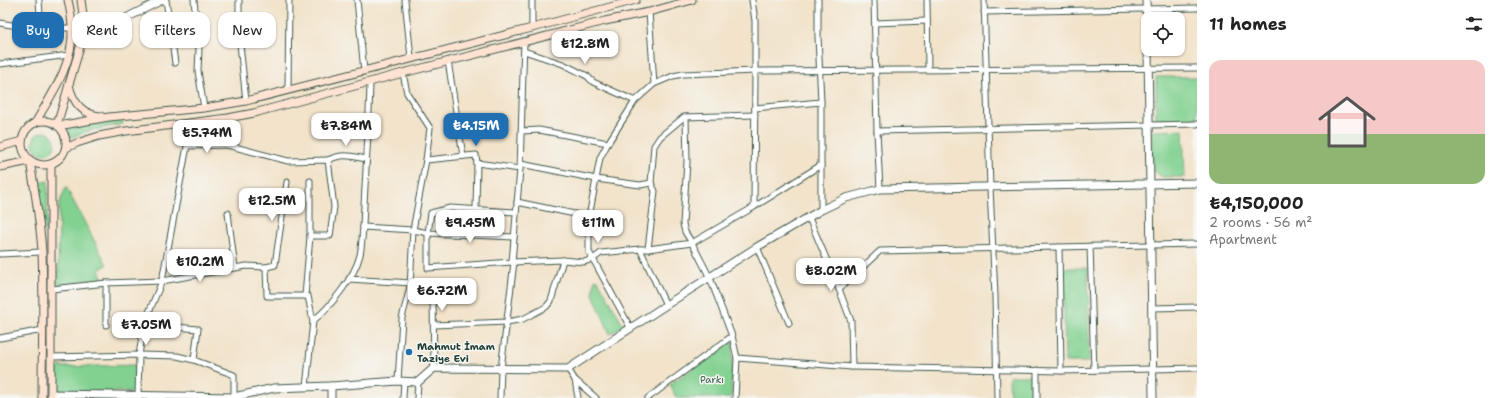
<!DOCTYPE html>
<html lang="en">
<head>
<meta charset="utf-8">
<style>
	body { margin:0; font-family:"Shantell Sans",sans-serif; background:#f6f6f6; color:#222; height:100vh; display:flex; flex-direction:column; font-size:15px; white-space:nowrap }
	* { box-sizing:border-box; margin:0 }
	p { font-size:13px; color:#767676 }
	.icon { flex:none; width:22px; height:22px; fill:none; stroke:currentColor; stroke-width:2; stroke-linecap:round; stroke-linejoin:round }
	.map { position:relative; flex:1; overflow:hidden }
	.side { display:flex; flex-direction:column; background:#fff; width:300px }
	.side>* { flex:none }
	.top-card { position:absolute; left:12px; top:12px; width:380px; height:36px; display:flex; gap:8px }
	.controls { position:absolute; left:1141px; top:12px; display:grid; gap:8px }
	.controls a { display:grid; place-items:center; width:44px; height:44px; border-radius:8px; background:#fff; box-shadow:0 1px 3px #0004; font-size:20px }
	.price { position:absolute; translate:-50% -34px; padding:0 9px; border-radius:8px; background:#fff; color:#222; font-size:13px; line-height:26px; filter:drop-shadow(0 1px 2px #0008) }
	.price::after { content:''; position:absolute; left:50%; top:24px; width:12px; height:9px; margin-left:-6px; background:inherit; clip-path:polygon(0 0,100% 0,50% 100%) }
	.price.on { background:#1f6fb2; color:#fff }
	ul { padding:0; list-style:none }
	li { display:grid; align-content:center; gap:8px; height:212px; padding:0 12px }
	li+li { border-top:1px solid #e0e0e0 }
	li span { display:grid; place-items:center; height:124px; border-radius:12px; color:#555 }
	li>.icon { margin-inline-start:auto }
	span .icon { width:72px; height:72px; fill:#fffc; stroke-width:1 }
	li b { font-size:17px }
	h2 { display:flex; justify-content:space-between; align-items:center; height:48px; padding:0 12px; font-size:17px }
	.tag { padding:0 14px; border-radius:12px; background:#fff; box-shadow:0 1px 3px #0004; font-size:14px; line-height:36px }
	.tag.on { background:#1f6fb2; color:#fff }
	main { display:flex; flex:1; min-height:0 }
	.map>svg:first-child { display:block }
	.green { fill:#82d191; stroke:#508762 }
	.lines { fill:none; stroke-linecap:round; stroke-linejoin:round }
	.minor-casing { stroke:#3f564a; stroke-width:7 }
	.tertiary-casing { stroke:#3f564a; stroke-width:9 }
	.secondary-casing { stroke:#3f564a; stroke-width:9 }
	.minor { stroke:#fff; stroke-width:5 }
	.tertiary { stroke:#fff; stroke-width:7 }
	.secondary { stroke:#fee3d2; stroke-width:7 }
	.poi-dot { fill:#1f6fb2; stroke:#f6f6f2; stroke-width:1.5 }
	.labels { text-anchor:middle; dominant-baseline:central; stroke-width:3; stroke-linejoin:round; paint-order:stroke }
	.poi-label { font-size:10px; font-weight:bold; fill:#1f3d34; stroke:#f6f6f2; text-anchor:start }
	.park-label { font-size:10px; fill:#335b47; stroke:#f6f6f2 }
</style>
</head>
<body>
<main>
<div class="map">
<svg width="1197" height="398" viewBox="0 0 1197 398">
	<rect width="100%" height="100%" fill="#f6f6f2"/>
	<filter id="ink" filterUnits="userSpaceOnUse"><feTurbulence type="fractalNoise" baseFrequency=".025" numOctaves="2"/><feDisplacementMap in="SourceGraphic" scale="8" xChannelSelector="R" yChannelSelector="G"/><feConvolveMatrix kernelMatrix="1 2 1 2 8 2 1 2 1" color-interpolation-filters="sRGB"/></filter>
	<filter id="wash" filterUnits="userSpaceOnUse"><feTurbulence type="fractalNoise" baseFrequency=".012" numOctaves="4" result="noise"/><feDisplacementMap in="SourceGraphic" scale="16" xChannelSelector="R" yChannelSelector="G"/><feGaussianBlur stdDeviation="0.9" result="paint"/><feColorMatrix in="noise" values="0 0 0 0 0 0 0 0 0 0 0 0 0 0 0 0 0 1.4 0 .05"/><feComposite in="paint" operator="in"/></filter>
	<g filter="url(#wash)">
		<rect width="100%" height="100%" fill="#f2e3ca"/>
		<g class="green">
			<rect x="1156" y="77" width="41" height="42"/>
			<polygon points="122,119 123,124 92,130 69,138 68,130 69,129"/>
			<polygon points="1183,130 1185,177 1162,177 1153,170 1151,131"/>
			<circle cx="44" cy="143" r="11"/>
			<polygon points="48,181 47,212 48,229 45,231 38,183"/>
			<polygon points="66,187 107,265 99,270 103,279 58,285 59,204"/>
			<polygon points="1063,268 1088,268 1089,362 1065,362"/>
			<polygon points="595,279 598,280 624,326 610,334 593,294"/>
			<polygon points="733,341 731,398 676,398 670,384"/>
			<polygon points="136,365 135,392 57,391 57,367"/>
			<polygon points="1009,376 1033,376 1033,398 1010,398"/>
		</g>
	</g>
	<g filter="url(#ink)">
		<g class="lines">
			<defs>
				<g id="minor">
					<polyline points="39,0 41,29"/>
					<polyline points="166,0 175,63"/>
					<polyline points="194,0 199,49 198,71 204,108"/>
					<polyline points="239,0 239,35 246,101"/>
					<polyline points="357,0 364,71"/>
					<polyline points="405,0 411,58"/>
					<polyline points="818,0 818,36 821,102 821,210"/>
					<polyline points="874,0 877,131 880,189"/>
					<polyline points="927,0 928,69"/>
					<polyline points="984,0 990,188 995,296 997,398"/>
					<polyline points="649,12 654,84"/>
					<polyline points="984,12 1197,8"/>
					<polyline points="0,23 29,28 73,28"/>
					<polyline points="875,23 927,21"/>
					<polyline points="532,28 532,0"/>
					<polyline points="524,51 563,64 587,76 593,82 635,101"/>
					<polyline points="448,61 463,156"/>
					<polyline points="0,64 69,55"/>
					<polyline points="288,90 289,0"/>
					<polyline points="755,108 821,102"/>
					<polyline points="228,118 227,145 288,161 328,160 334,207 330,236 310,236 305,296"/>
					<polyline points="522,131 539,130 608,143"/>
					<polyline points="877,131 1197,124"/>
					<polyline points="187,146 227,145"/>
					<path d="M 328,160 C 343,153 351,156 366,159"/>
					<polyline points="426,160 476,155 477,163 520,169"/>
					<polyline points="521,164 596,179 640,185 651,183"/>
					<polyline points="310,181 310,236"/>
					<polyline points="754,207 821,165"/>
					<polyline points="476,209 477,163"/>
					<polyline points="516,212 450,208 431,213 428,233 428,268 512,262 520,169 524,41"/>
					<polyline points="228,213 235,268"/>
					<polyline points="589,217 600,158 608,143 635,101 654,84 673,76 683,74 755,71 755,21 752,0"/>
					<polyline points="809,218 839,289 851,321 852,367"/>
					<path d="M 363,227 C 365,178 369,130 370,82"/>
					<polyline points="1090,246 1094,370"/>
					<polyline points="757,247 789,323"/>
					<polyline points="1059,247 1061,371"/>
					<polyline points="648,249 692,243 685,232 683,224 687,162 686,117"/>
					<polyline points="0,254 42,252"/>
					<polyline points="512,262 563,260 584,262 593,259 589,252 589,217 517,202"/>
					<polyline points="266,267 275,265 287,182"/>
					<polyline points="349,279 411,283"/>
					<polyline points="106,283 106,325"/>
					<polyline points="52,289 106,283 162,281 187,146 189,123"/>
					<polyline points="839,289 880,251 1197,244"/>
					<polyline points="433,300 434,368"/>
					<polyline points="666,305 640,249 648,249 655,191 651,183 654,146 660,137 684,117 755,115"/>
					<polyline points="1151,308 1197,307"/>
					<polyline points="144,324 198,329 194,360"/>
					<polyline points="434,325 507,322 523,319 546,307 551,301 563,260"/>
					<polyline points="631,329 593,259 601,253 640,249"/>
					<polyline points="0,338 43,330"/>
					<polyline points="51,357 139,355 177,356 194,360 234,375 234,398"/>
					<polyline points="737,358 852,367 1061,371 1197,368"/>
					<polyline points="568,369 575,380 578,398"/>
					<polyline points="1037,370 1037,398"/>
					<polyline points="575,380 596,398"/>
					<polyline points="398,381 402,318 410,287 413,230 426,160 430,128 407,93 403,73"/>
					<path d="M 306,387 L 313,321 C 330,307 355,277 360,255 C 362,246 362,236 363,227 L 413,230 L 428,233 L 514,237"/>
					<polyline points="138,397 139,355 144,324 162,281 246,266 266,267 267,296 308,296 313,321"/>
					<polyline points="403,398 404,381"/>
					<polyline points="417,398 418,382"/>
					<polyline points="500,398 501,369 514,262"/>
					<polyline points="648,398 732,336"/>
					<polyline points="735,398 737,358 732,336 710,278 692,243 754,207 755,71 1197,68"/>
				</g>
				<g id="tertiary">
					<polyline points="1146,0 1148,46"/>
					<polyline points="83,37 118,22 162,0"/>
					<polyline points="1148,49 1153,398"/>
					<polyline points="331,386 398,381 418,382 434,368 568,369 666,305 757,247 821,210 846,198 880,189 1197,183"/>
					<polyline points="51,394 234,397 274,388 331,386 331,398"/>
				</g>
				<g id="secondary">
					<path d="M 69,85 C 73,102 82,115 101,116"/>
					<circle cx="44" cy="143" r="22"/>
					<path d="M 35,123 C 52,94 74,63 72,28 C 72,19 70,9 68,0"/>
					<polyline points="57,125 83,37 84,22 81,0"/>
					<polyline points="58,126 109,117 204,108 246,101 532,28 636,0"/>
					<polyline points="0,147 22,141"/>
					<polyline points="66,148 77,143 99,136 126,131 228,118 254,113 403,73 605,21 649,12 692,0"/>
					<path d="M 0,167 L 30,161 C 35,191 40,221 42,252 C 44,300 42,349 42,398"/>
					<polyline points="51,398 51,165"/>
				</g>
			</defs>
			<use href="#minor" class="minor-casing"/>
			<use href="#tertiary" class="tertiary-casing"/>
			<use href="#secondary" class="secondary-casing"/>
			<use href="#minor" class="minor"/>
			<use href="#tertiary" class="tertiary"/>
			<use href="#secondary" class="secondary"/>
		</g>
	</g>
	<circle class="poi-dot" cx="409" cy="352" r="4"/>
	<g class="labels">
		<g class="poi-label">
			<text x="417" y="346">Mahmut İmam<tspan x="417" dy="12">Taziye Evi</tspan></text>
		</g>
		<g class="park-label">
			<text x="712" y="379">Parkı</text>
		</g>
	</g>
</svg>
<div class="controls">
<a><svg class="icon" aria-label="locate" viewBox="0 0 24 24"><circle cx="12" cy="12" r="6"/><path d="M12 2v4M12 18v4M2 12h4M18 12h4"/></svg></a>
</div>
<b class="price" style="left:585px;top:65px">₺12.8M</b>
<b class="price" style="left:346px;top:147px">₺7.84M</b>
<b class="price on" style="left:476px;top:147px">₺4.15M</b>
<b class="price" style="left:207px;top:154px">₺5.74M</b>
<b class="price" style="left:272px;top:222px">₺12.5M</b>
<b class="price" style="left:470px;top:244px">₺9.45M</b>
<b class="price" style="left:598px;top:244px">₺11M</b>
<b class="price" style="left:200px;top:283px">₺10.2M</b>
<b class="price" style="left:831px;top:292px">₺8.02M</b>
<b class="price" style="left:442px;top:312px">₺6.72M</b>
<b class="price" style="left:146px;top:346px">₺7.05M</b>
<div class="top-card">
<a class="tag on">Buy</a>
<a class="tag">Rent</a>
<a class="tag">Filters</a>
<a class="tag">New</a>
</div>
</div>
<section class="side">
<h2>11 homes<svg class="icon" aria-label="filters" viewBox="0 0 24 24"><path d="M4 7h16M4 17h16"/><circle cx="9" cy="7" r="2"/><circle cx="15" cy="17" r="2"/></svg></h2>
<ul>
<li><span style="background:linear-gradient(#f6c9c9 60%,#8fb573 0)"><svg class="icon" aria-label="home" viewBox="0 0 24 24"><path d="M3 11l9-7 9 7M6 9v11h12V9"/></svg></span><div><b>₺4,150,000</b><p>2 rooms · 56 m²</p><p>Apartment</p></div></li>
</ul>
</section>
</main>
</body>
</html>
